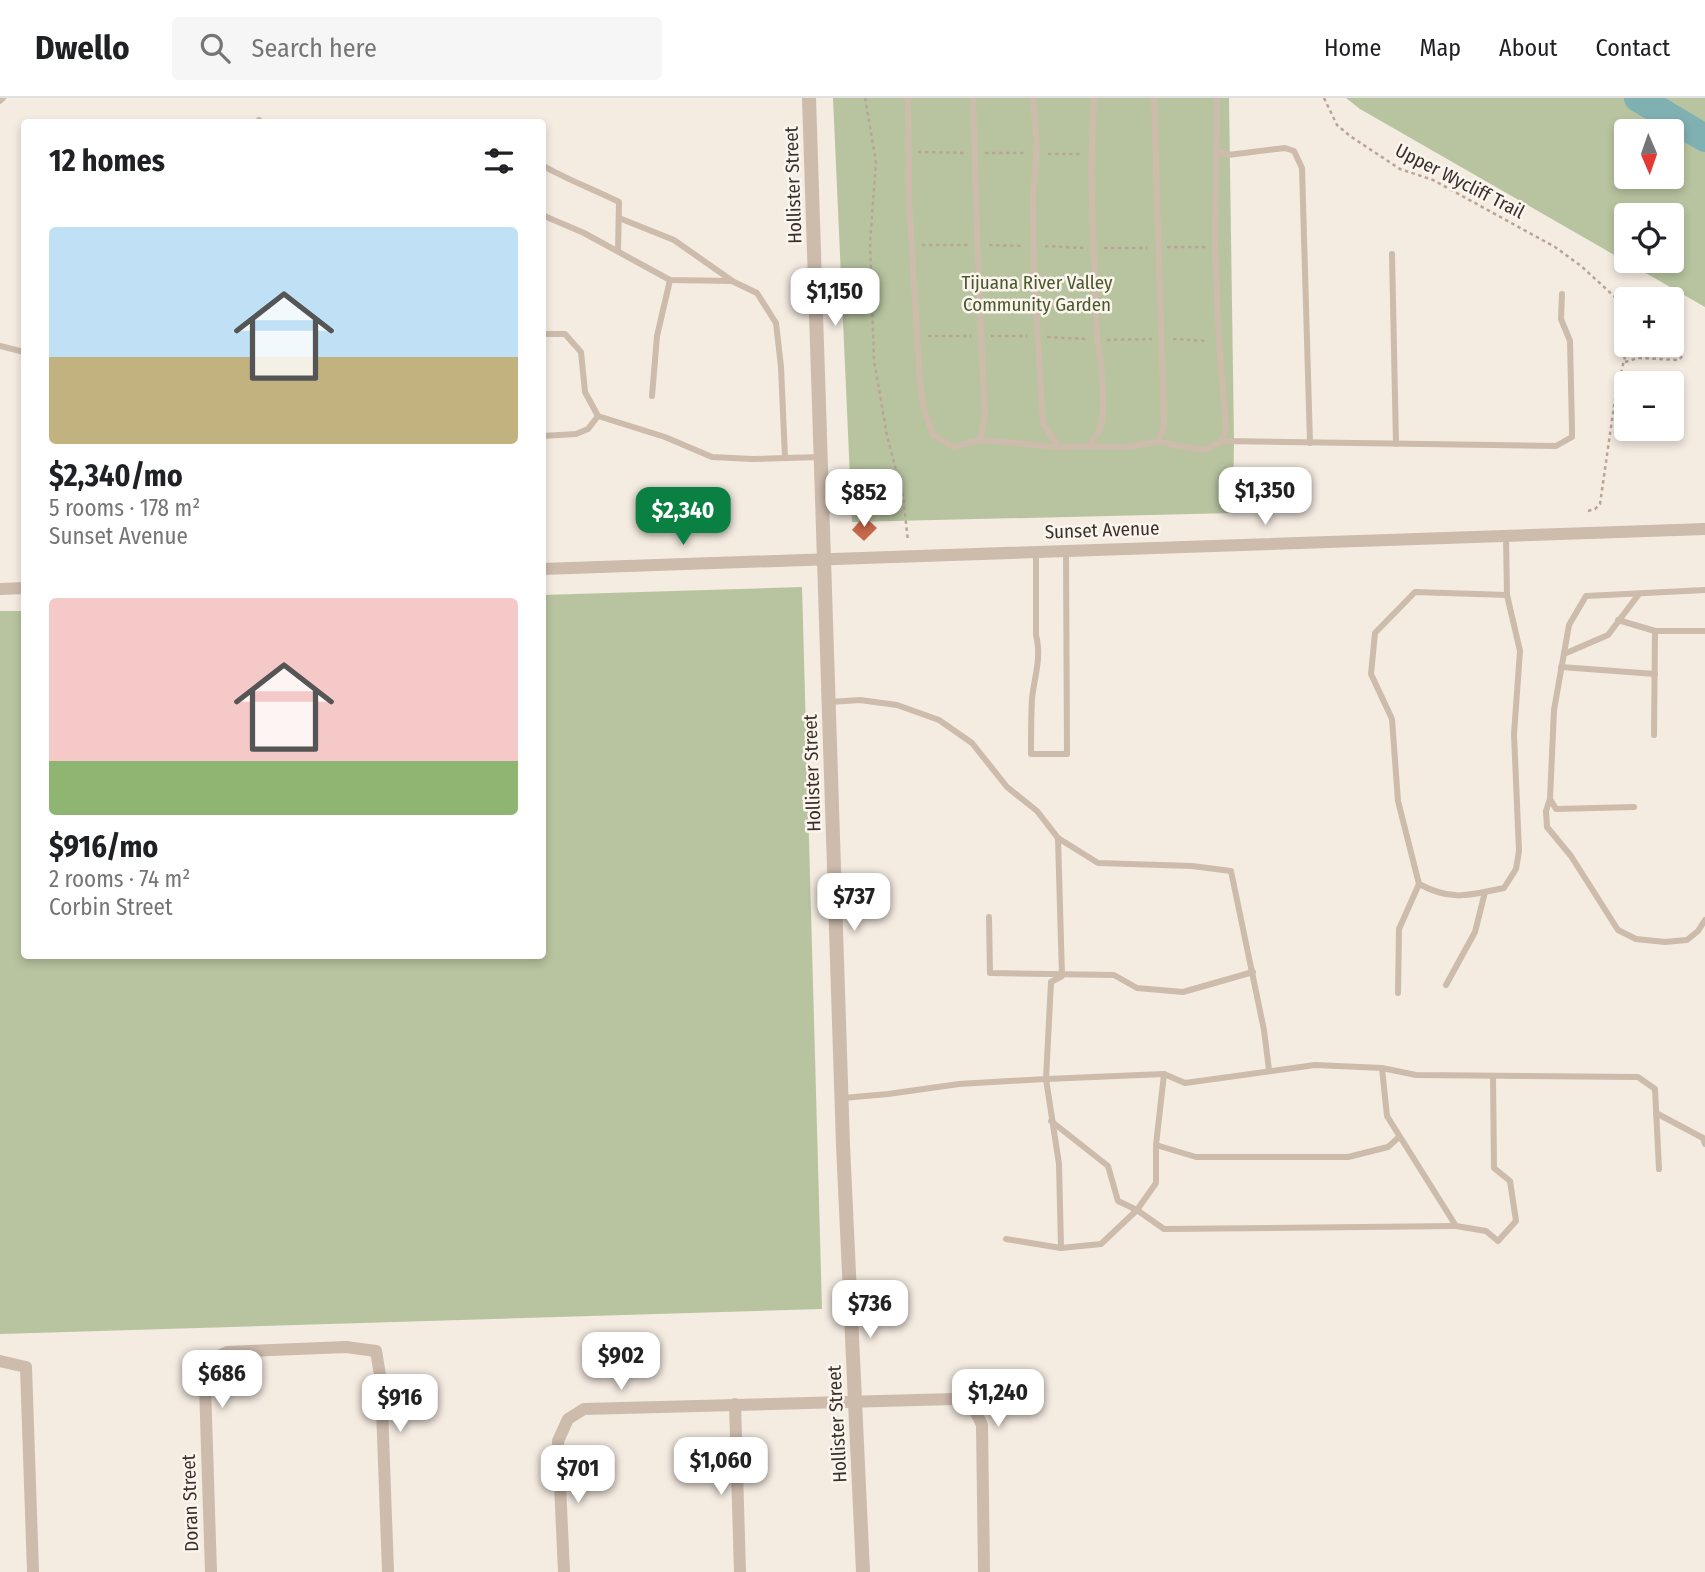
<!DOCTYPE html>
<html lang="en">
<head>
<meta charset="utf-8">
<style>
	body { margin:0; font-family:"Fira Sans Condensed",sans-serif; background:#f6f6f6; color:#202124; height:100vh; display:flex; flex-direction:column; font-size:26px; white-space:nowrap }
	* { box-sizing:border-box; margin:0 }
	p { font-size:23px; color:#757577 }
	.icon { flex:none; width:38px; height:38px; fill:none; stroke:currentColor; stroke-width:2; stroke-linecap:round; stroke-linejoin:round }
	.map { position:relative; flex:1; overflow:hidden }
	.sheet { position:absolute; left:21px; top:21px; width:525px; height:840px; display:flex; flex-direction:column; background:#fff; border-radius:7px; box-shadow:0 4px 10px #0003 }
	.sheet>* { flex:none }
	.needle { width:46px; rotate:178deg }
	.fabs { position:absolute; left:1614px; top:21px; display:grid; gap:14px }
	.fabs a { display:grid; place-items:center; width:70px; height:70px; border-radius:7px; background:#fff; box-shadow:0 4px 10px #0003; font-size:35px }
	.price { position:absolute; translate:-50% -60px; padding:0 16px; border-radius:14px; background:#fff; color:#222; font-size:23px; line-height:46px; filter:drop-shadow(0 2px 4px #0008) }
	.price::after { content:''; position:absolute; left:50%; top:42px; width:21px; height:16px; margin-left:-10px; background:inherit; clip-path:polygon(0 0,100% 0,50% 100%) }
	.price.on { background:#0b8043; color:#fff }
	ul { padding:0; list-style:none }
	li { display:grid; align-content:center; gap:14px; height:371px; padding:0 28px }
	li span { display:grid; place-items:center; height:217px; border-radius:7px; color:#555 }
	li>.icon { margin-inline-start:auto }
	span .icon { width:126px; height:126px; fill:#fffc; stroke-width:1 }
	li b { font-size:30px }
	h2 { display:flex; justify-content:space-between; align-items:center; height:84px; padding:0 28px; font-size:30px }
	header { display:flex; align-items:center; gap:42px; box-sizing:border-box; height:98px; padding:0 35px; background:#fff; border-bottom:2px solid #e0e0e0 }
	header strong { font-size:33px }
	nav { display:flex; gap:38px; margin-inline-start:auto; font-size:24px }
	.search { width:490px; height:63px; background:#f6f6f6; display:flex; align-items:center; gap:18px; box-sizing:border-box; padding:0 24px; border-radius:7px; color:#757577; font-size:26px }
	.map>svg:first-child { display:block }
	.green { fill:#b8c4a0; fill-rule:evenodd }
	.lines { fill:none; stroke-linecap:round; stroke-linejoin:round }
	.river { stroke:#7fb0b2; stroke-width:28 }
	.building { fill:#c8694b }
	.path { stroke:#b9a596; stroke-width:2.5; stroke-dasharray:3.5 3.5; stroke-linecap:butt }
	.service { stroke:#cdbbac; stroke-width:6 }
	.minor { stroke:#cdbbac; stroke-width:12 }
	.tertiary { stroke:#cdbbac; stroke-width:14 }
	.labels { text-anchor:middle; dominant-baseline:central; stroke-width:5; stroke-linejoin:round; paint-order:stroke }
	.street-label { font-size:19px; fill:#3b302b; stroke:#fbf5ee }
	.park-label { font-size:19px; fill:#4a5a2e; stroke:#fbf5ee }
</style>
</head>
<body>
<header>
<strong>Dwello</strong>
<div class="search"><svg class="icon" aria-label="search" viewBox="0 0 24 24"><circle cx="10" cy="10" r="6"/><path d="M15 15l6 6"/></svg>Search here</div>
<nav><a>Home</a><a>Map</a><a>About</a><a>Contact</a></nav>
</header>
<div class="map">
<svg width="1705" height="1474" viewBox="0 0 1705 1474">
	<rect width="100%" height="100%" fill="#f4ebe1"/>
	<g class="green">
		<polygon points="833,0 1229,0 1234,343 1233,415 852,424"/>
		<path d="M 1346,0 L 1705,0 L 1705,209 L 1360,11 ZM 1626,33 L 1671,33 L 1671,79 L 1626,79 ZM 1626,117 L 1671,117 L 1671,163 L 1626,163 Z"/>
		<polygon points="802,489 822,1211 0,1236 0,513 24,513 24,858 542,858 543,497"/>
	</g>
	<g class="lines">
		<polyline class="river" points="1638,0 1705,40"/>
	</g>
	<polygon class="building" points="864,418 877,430 864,443 852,432"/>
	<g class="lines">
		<g class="path">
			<polyline points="865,0 876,64 870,144 874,262 887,338 903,398 908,443"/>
			<polyline points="1324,0 1337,27 1350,38 1400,71 1433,82 1555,149 1581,168 1626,209"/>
			<polyline points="918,54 964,55"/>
			<polyline points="985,55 1027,55"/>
			<polyline points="1048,56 1083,56"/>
			<polyline points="922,147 968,147"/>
			<polyline points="989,147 1024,148"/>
			<polyline points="1045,148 1084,150"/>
			<polyline points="1167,149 1206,149"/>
			<polyline points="1104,150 1147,150"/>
			<polyline points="928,238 971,238"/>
			<polyline points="991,238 1027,238"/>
			<polyline points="1047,239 1086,241"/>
			<polyline points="1173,241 1208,243"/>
			<polyline points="1107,242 1152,241"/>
			<polyline points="1625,264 1638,260 1679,262 1683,257 1671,241"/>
			<polyline points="1588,413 1595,411 1600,406 1616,294 1628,247"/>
		</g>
		<g class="service">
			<path d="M 908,0 L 909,103 L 920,284 L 923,308 L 933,337 L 953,349 L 980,342 L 985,318 C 979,212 976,106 973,0"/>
			<path d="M 1033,0 L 1037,50 L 1033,98 L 1034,175 L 1043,326 L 1059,349 L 1089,348 C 1093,342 1099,335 1101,328 C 1105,312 1102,258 1097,242 L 1091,75 L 1094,0"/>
			<polyline points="0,3 3,0"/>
			<polyline points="259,24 259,22"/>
			<polyline points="1215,52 1228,57 1285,50 1294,53 1302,70 1310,345"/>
			<path d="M 542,67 C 567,82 594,91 619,104 L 618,153"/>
			<polyline points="542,117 584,135 670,182 732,183 757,195 776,225 781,269 785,360"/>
			<polyline points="619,120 674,142 731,182"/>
			<polyline points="1392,156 1396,346"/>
			<polyline points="542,236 565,236 581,254 585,294 598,318 665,339 712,359 752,361 820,359"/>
			<polyline points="0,248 24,254"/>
			<polyline points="652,298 657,238 670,182"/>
			<polyline points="542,338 576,336 588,331 598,318"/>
			<polyline points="980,342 1059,349"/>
			<polyline points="1222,343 1556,348 1572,339 1572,331 1570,243 1561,221 1562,196"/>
			<polyline points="1158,344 1205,352 1222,343 1226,330 1219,243 1215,149 1217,0"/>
			<polyline points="1089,348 1125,349 1158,344 1164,328 1154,0"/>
			<path d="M 1506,438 L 1507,497 L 1415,494 L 1375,535 L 1371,576 L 1392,621 L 1398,703 L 1419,786 C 1453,804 1469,797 1504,790 L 1516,771 L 1519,753 L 1514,636 L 1520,553 L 1507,497"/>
			<path d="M 1036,454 L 1036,537 C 1042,561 1034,579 1032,601 C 1031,620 1031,638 1031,656 L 1067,656 L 1066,453"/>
			<polyline points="1618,522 1655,533 1705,533"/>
			<polyline points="1564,556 1608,537 1639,496"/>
			<polyline points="1561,569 1655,576"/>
			<polyline points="830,604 860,602 897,607 939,622 972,645 1007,689 1037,713 1058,740 1062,878 1051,884 1046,981 1059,1066 1061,1150"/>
			<polyline points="1654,637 1655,533"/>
			<polyline points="1550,701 1546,713 1547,729 1571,758 1618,832 1636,841 1665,844 1687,842 1698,833 1705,822"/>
			<polyline points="1634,709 1556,711 1550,701 1554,612 1569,527 1586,498 1705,492"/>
			<polyline points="1058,740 1098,765 1192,768 1231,773 1264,932 1269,972"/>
			<polyline points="989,819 990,875 1114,877 1137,890 1183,894 1253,874"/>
			<polyline points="1446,887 1475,834 1485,794"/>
			<polyline points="1398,895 1399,831 1419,786"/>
			<polyline points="1382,970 1387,1018 1456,1128 1486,1133 1498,1143 1516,1123 1510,1083 1494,1070 1493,979"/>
			<polyline points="843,1000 888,996 959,986 1046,981 1164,976 1185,985 1315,967 1382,970 1416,977 1638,979 1655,991 1659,1071"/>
			<polyline points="1656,1015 1703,1040 1705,1046"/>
			<polyline points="1051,1023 1108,1068 1118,1103 1137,1112 1164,1131 1456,1128"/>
			<polyline points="1156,1047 1196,1059 1348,1059 1388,1049 1399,1039"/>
			<polyline points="1006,1141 1061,1150 1101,1146 1137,1112 1156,1085 1156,1047 1164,976"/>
		</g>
		<g class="minor">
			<polyline points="542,471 1705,431"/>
			<polyline points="0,491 24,490"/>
			<polyline points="0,1263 26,1269 33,1474"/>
			<polyline points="735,1306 740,1474"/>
			<path d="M 211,1474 L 205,1288 C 205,1270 210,1261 227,1254 L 346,1249 L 376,1253 L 381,1283 L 388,1474"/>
			<path d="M 564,1474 L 558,1343 L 568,1321 L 584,1311 L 954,1301 C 971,1305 975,1311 982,1327 L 984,1474"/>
		</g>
		<polyline class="tertiary" points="809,0 843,1047 863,1474"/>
	</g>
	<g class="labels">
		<g class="street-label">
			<text transform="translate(1460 83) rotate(27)">Upper Wycliff Trail</text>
			<text transform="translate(793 87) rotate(-92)">Hollister Street</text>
			<text transform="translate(1102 432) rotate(-2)">Sunset Avenue</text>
			<text transform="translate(812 675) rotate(-92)">Hollister Street</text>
			<text transform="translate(837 1326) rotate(-93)">Hollister Street</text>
			<text transform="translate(190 1405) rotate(-92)">Doran Street</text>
		</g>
		<g class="park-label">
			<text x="1037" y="184">Tijuana River Valley<tspan x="1037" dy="22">Community Garden</tspan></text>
		</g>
	</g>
</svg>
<div class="fabs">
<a><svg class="needle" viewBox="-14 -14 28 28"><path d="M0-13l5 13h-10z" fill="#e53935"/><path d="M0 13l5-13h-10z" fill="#757577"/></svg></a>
<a><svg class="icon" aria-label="locate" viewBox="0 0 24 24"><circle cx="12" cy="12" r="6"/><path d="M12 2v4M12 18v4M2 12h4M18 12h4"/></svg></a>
<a>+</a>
<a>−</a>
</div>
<b class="price" style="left:835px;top:230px">$1,150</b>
<b class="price" style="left:1265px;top:429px">$1,350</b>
<b class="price" style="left:864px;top:431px">$852</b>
<b class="price on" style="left:683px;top:449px">$2,340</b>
<b class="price" style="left:854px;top:835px">$737</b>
<b class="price" style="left:870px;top:1242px">$736</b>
<b class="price" style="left:621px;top:1294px">$902</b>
<b class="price" style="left:222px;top:1312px">$686</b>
<b class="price" style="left:998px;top:1331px">$1,240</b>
<b class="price" style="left:400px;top:1336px">$916</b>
<b class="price" style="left:721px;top:1399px">$1,060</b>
<b class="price" style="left:578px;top:1407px">$701</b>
<section class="sheet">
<h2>12 homes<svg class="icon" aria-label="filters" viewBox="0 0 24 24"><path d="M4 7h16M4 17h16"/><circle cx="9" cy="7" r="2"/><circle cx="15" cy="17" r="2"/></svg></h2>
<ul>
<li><span style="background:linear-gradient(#bfe0f5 60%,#c2b280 0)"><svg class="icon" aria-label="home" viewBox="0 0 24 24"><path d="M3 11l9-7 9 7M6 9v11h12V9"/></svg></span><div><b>$2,340/mo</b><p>5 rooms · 178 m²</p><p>Sunset Avenue</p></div></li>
<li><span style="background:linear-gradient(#f6c9c9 75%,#8fb573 0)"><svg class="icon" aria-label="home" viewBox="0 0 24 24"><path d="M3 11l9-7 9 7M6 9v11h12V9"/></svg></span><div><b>$916/mo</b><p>2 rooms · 74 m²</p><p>Corbin Street</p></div></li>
</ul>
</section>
</div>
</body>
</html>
